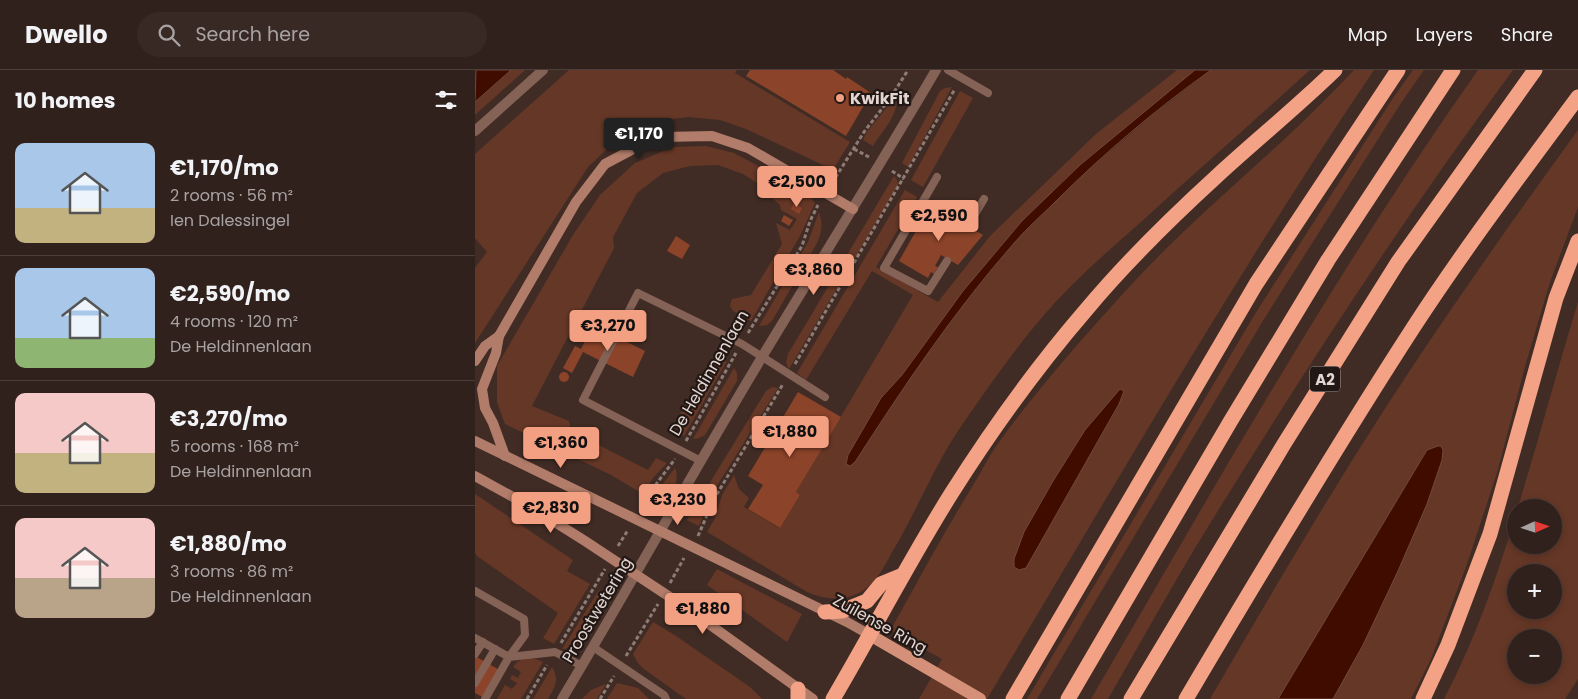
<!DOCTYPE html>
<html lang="en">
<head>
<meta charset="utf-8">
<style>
	body { margin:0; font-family:Poppins,sans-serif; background:#392925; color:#f1f3f6; height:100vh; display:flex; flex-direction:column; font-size:19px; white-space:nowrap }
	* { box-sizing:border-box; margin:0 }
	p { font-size:16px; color:#a8a3a3 }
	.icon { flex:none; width:28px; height:28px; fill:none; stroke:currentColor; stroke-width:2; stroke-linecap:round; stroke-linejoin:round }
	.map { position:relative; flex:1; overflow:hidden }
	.drawer { display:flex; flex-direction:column; background:#31211c; width:475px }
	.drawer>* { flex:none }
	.needle { width:32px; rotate:87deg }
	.buttons { position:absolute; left:1032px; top:429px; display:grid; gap:10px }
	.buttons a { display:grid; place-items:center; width:55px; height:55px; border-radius:50%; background:#31211c; box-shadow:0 2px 8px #0003,0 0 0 1px #4c3e3b; font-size:25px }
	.price { position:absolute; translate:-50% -42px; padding:0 11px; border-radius:5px; background:#f39f82; color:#111; font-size:16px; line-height:32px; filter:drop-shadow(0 1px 2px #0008) }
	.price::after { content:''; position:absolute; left:50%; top:30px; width:15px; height:11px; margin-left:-8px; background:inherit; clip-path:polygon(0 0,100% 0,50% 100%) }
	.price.selected { background:#222; color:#fff }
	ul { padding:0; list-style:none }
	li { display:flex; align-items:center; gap:15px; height:125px; padding:0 15px }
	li+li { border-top:1px solid #4c3e3b }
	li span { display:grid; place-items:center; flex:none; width:140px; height:100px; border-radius:10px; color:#555 }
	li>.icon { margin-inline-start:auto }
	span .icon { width:60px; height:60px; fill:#fffc; stroke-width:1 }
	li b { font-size:21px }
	h2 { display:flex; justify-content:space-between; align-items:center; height:60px; padding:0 15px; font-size:21px }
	header { display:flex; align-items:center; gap:30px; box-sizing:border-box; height:70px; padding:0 25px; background:#31211c; border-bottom:1px solid #4c3e3b }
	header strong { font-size:24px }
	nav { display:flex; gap:28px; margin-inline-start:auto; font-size:18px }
	.search { width:350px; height:45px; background:#392925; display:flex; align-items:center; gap:12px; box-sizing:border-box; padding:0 18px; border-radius:28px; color:#a8a3a3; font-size:19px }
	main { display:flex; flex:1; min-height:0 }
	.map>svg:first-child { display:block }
	.green { fill:#653726; fill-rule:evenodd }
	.water { fill:#400c00; stroke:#71483e }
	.building { fill:#8b4329 }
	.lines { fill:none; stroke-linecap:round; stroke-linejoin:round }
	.path { stroke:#8d7c75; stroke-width:3; stroke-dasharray:4 2.5; stroke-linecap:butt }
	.service { stroke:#846256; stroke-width:8 }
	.minor { stroke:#846256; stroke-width:10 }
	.tertiary { stroke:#846256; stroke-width:10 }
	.secondary { stroke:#b17c69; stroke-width:10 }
	.primary { stroke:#d49078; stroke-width:12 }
	.motorway { stroke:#f4a285; stroke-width:15 }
	.poi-dot { fill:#f39f82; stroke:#211714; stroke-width:2 }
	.labels { text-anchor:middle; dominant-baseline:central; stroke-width:4.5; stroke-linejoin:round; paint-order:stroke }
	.shield { fill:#211714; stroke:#a99c98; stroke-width:1 }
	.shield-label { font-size:15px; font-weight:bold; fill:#e3d5d0 }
	.poi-label { font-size:16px; font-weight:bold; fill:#e3d5d0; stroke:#211714; text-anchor:start }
	.street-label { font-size:16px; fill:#e3d5d0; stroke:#211714 }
</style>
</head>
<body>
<header>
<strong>Dwello</strong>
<div class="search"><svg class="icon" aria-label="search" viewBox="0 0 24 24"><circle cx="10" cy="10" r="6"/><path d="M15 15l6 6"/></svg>Search here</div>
<nav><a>Map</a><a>Layers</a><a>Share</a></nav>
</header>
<main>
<section class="drawer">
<h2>10 homes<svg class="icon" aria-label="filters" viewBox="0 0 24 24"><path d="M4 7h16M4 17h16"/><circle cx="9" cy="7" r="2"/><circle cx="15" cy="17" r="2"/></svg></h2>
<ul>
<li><span style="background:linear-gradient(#a9c7e8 65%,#c2b280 0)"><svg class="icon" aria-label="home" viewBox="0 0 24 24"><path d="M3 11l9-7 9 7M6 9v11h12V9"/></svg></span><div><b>€1,170/mo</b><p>2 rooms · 56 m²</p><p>Ien Dalessingel</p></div></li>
<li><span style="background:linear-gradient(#a9c7e8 70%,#8fb573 0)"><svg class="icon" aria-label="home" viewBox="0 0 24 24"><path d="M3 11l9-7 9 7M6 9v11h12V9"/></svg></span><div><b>€2,590/mo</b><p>4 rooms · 120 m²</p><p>De Heldinnenlaan</p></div></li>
<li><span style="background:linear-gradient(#f6c9c9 60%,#c2b280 0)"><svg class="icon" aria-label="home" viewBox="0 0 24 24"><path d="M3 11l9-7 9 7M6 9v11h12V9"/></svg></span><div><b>€3,270/mo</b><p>5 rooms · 168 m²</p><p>De Heldinnenlaan</p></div></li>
<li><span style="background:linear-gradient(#f6c9c9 60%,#b9a48a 0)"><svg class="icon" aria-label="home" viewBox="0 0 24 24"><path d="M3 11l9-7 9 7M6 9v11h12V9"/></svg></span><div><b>€1,880/mo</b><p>3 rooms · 86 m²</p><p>De Heldinnenlaan</p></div></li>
</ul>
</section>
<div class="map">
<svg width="1103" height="629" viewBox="0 0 1103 629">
	<rect width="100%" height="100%" fill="#412c25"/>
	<g class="green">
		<polygon points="36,0 50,0 0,45 0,32"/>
		<polygon points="94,0 262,0 260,3 375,72 359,98 348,95 271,59 245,50 213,47 190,50 150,62 113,97 0,273 0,198 12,182 0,168 0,84"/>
		<path d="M 702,0 L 720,0 L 605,95 L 547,151 L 488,221 L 427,305 L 406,328 L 375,396 L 380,392 L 435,308 L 492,230 L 541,170 L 605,107 L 676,46 L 736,0 L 835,0 C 779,51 722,101 666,152 C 642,173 617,195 594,218 C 555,257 520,307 489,352 C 460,393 442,441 416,484 C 409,497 402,511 389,520 C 371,532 351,530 332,522 L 232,462 L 239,450 L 247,425 L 259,405 L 264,419 L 274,428 L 269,437 L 304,458 L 325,425 L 321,422 L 438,225 L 397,201 L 331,310 L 322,303 L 430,120 L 442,127 L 401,197 L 463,232 L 515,166 L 621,64 Z"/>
		<path d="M 879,0 L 899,0 C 761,204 638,418 512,629 L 444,629 L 467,589 L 415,561 C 442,513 468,464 497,417 C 507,401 515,383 527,368 C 566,315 611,264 656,215 C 726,139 809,76 879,0 Z"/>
		<polygon points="938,0 949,0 926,33 789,249 562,629 552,629 780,244 918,28"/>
		<path d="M 1003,0 L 1038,0 C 924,154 820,315 720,478 C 690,528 662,579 633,629 L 616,629 C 740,416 861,201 1003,0 Z"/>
		<polygon points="477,17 433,97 427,93 465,21 470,18"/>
		<polygon points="485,21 498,28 448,117 436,110"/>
		<path d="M 421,26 C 425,44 407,61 398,76 L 388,70 L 392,62 Z"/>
		<path d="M 1103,60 L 1103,137 L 1075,212 L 1051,293 L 1022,403 L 991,497 L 956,589 L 936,629 L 735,629 C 792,531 849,433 911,337 C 972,243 1037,151 1103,60 Z"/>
		<polygon points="231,76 259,83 331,122 340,133 326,164 276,251 258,241 255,236 257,229 276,225 307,174 301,153 315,160 322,149 306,140 305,135 297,128 289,117 268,104 243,95 215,96 188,103 162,123 138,167 139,178 57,336 94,351 96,361 173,400 181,388 192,393 178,408 168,424 136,405 30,354 22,332 22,296 98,165 125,125 160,93 198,77"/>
		<polygon points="419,106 422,110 423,115 314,299 311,293 313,284"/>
		<path d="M 344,142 C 348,154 347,162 342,173 L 297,251 L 292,255 L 284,256 L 333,172 Z"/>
		<path d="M 1103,232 L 1103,609 L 1090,629 L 969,629 C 1000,570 1022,507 1041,444 L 1041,475 L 1079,475 L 1079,438 L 1043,437 C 1064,369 1082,300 1103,232 ZM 1041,502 L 1079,502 L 1079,540 L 1041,540 ZM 1041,568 L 1079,568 L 1079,605 L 1041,605 Z"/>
		<polygon points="248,289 252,291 209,366 204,363 200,353 236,292"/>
		<polygon points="259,298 262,303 262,311 230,365 224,368 218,369"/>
		<polygon points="297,317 303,318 240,419 224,456 212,450 291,321"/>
		<path d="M 200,398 C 206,412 195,424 188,435 L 176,429 Z"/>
		<polygon points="0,424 98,490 92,501 115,514 79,574 68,568 83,543 2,486 0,483"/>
		<polygon points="242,499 327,544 312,572 232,515"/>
		<polygon points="124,520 134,526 105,575 99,578 87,579"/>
		<polygon points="178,552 201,566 275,617 287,629 211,629 169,599 163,593 158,584"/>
		<polygon points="50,588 58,588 68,592 46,629 22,629 30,615 37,619 42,613 35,609 37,605 43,608 46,602 38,597 42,592"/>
		<path d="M 77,597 C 85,610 80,617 73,629 L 58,629 Z"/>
		<polygon points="142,613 163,618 174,629 132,629"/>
		<polygon points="131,614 122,629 107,629 116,620"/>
	</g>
	<g class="water">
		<polygon points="1,0 36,0 0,32"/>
		<path d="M 720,0 L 736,0 C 681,39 628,84 580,132 C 567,145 552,158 540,172 C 480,240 429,316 380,392 L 375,396 L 371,394 L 373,385 L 406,328 L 427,305 L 488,221 L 547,151 L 605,95 Z"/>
		<polygon points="645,319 649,321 644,334 551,498 544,500 539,497 539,489 549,462 578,411 610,360"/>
		<polygon points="963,376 966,376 968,380 967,390 952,434 923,501 888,575 858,629 803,629 952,380"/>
	</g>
	<g class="building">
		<polygon points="275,0 358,0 371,9 372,7 396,23 371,66 271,6"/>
		<polygon points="319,133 327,138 324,144 316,139"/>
		<polygon points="455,136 475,147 477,145 486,150 485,152 508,165 483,195 466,185 460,196 463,197 459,204 456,202 453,208 424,191"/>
		<polygon points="309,145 318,150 314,156 306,151"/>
		<polygon points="201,166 215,175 207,189 192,181"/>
		<polygon points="118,255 170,281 158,307 108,282 97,303 88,298 100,276 106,279"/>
		<circle cx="89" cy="307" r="5"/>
		<polygon points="323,322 366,347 321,422 325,425 305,458 273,439 288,415 273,406"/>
		<polygon points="0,586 28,602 11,629 0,623"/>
	</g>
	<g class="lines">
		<g class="path">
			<polyline points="379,79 394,87"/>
			<polyline points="417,101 429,109"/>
			<polyline points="357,113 389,62 416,27 433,0"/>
			<polyline points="273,263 327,176 335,151 343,135"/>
			<polyline points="320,294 480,19"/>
			<polyline points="211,371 261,283"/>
			<polyline points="166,437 173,425 200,389"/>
			<polyline points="223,466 239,429 308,314"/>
			<polyline points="143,476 153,460"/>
			<polyline points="195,513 209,488"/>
			<polyline points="86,573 130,499"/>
			<polyline points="151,586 183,534"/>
			<polyline points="52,629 72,595"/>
			<polyline points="125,629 139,606"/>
		</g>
		<g class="service">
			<polyline points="473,0 513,23"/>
			<polyline points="462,107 409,198 453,221 472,191"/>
			<polyline points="494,154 509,129"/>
			<polyline points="226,391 108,330 163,223 267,274 350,327"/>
			<polyline points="0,521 49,549 50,565 34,587 0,568"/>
			<polyline points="118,577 189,625 191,629"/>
			<polyline points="0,584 8,572"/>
			<polyline points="0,613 20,579"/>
			<polyline points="10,629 34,587 80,582 107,596"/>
		</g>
		<polyline class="minor" points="0,61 68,0"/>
		<path class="tertiary" d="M 87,629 C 155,516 219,400 287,287 C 345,191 404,97 461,0"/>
		<g class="secondary">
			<polyline points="0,291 10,276 24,266"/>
			<polyline points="0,371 372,552 395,565"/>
			<polyline points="30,386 18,353 10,338 7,319 21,283 24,266 101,132 130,94 162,77 188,67 237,66 273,78 378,139"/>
			<polyline points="0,406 56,437 110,471 216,541 338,629"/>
		</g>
		<polyline class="primary" points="395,565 505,629"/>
		<g class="motorway">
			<polyline points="350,542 367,541 392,531 406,514 428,505"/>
			<polyline points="323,629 323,619"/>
			<path d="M 358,629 C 398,561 434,491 476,424 C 517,359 561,298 611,240 C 651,192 696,148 742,106 C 781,70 822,37 860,0"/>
			<polyline points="538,629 781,214 923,0"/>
			<polyline points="593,629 755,352 853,190 978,0"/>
			<polyline points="656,629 809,374 923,192 1060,0"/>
			<path d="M 711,629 C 785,504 859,380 938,258 C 990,178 1047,103 1103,27"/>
			<polyline points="948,629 973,575 1015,464 1081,228 1103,171"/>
		</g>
	</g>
	<circle class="poi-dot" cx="365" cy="28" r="5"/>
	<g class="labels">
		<rect class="shield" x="835" y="296.5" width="30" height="25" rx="4"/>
		<g class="shield-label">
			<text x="850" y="309">A2</text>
		</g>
		<g class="poi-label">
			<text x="375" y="28">KwikFit</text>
		</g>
		<g class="street-label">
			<text transform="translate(234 303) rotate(-60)">De Heldinnenlaan</text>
			<text transform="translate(122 540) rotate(-59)">Proostwetering</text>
			<text transform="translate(405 554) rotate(29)">Zuilense Ring</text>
		</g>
	</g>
</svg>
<div class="buttons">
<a><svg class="needle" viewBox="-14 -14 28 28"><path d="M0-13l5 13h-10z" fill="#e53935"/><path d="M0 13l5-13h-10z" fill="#a8a3a3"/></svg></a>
<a>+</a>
<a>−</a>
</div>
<b class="price selected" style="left:164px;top:90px">€1,170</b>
<b class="price" style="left:322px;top:138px">€2,500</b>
<b class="price" style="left:464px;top:172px">€2,590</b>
<b class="price" style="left:339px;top:226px">€3,860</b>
<b class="price" style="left:133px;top:282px">€3,270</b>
<b class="price" style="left:315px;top:388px">€1,880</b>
<b class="price" style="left:86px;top:399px">€1,360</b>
<b class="price" style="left:203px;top:456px">€3,230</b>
<b class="price" style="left:76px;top:464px">€2,830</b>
<b class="price" style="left:228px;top:565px">€1,880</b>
</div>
</main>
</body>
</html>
